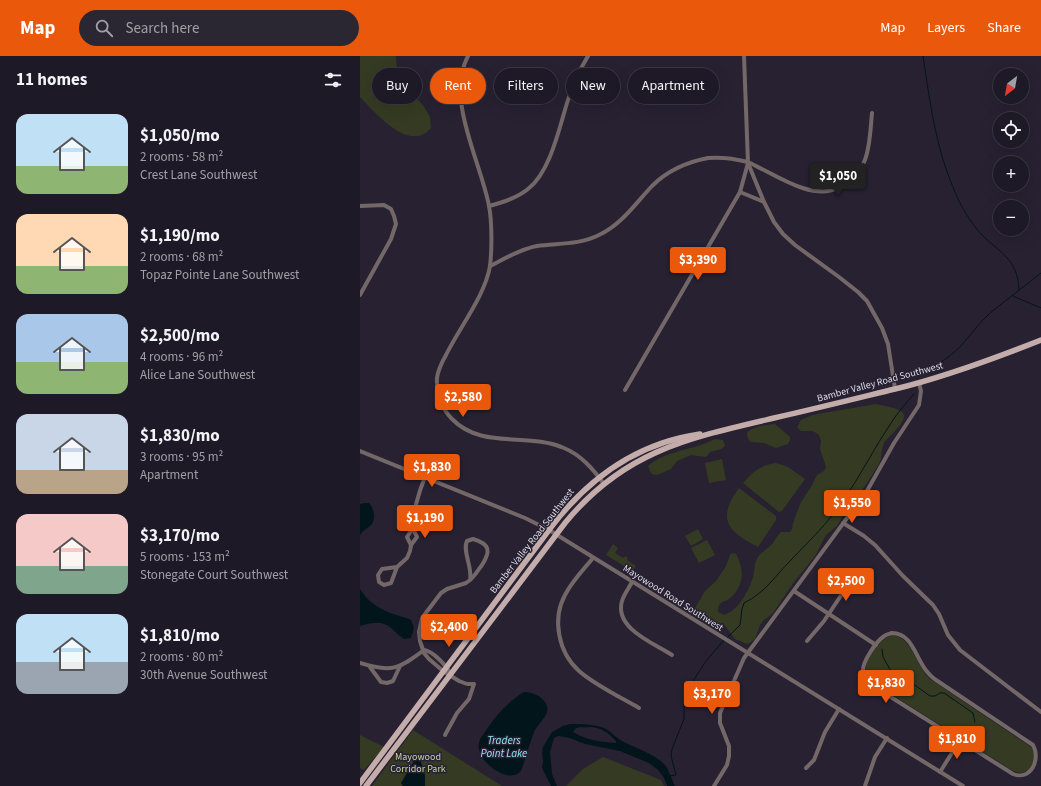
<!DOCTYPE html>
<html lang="en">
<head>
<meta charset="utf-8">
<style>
	body { margin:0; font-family:"Source Sans 3",sans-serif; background:#2a2632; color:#f1f3f6; height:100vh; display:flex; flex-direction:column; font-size:15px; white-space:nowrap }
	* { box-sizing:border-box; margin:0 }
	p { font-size:13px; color:#a0a0a7 }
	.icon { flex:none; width:22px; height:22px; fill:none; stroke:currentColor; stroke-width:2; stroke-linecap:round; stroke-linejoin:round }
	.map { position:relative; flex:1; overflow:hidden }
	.drawer { display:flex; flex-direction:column; background:#1d1926; width:360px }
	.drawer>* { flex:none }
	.banner { position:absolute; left:12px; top:12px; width:380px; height:36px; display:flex; gap:8px }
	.needle { width:26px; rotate:211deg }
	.fabs { position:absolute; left:633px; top:12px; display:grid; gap:8px }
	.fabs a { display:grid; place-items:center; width:36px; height:36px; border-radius:50%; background:#1d1926; box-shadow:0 4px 16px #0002,0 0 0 1px #3b3843; font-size:20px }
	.price { position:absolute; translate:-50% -34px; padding:0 9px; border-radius:4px; background:#ea580c; color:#fff; font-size:13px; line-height:26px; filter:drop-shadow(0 1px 2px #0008) }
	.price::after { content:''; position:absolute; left:50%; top:24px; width:12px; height:9px; margin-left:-6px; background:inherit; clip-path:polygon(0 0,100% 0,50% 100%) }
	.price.current { background:#222; color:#fff }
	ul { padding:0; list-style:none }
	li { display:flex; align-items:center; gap:12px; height:100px; padding:0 16px }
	li span { display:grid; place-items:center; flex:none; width:112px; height:80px; border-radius:12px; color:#555 }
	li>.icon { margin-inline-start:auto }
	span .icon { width:48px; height:48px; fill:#fffc; stroke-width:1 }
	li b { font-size:17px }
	h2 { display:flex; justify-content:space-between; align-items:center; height:48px; padding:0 16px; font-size:17px }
	.tag { padding:0 14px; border-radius:18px; background:#1d1926; box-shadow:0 4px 16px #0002,0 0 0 1px #3b3843; font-size:14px; line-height:36px }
	.tag.current { background:#ea580c; color:#fff }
	header { display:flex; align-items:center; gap:24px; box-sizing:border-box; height:56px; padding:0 20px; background:#ea580c; color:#fff }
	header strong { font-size:19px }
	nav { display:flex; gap:22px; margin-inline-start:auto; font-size:14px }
	.search { width:280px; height:36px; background:#2a2632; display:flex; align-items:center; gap:10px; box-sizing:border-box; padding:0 14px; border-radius:22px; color:#a0a0a7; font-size:15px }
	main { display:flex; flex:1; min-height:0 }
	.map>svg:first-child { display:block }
	.green { fill:#353b22 }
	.water { fill:#02151b; fill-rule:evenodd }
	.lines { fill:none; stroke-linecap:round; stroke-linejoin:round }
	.stream { stroke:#02151b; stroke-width:1 }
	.river { stroke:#02151b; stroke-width:7 }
	.minor { stroke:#736867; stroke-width:4 }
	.major { stroke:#c3acaa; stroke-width:5.5 }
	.labels { text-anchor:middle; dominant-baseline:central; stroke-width:3; stroke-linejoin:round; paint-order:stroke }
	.street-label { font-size:10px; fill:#dfdce7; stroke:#272132 }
	.park-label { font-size:10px; fill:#c7d69b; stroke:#272132 }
	.water-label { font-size:11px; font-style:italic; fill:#96e1f6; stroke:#272132 }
</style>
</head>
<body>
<header>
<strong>Map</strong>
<div class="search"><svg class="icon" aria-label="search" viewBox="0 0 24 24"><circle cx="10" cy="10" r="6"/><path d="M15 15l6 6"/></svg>Search here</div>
<nav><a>Map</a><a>Layers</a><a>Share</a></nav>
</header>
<main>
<section class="drawer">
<h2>11 homes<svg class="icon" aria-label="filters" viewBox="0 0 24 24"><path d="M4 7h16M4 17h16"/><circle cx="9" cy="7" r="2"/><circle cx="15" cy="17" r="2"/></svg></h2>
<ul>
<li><span style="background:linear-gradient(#bfe0f5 65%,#8fb573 0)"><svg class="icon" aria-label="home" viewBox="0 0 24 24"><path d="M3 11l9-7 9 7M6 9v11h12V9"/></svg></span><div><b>$1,050/mo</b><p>2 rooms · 58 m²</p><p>Crest Lane Southwest</p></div></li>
<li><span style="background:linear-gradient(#ffd9b3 65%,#8fb573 0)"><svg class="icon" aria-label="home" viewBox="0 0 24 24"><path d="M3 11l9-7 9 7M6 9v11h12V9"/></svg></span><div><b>$1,190/mo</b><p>2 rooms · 68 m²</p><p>Topaz Pointe Lane Southwest</p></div></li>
<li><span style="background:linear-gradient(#a9c7e8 60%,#8fb573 0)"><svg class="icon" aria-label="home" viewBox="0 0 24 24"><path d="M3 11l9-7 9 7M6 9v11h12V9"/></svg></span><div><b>$2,500/mo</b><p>4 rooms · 96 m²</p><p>Alice Lane Southwest</p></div></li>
<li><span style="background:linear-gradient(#c9d6e8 70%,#b9a48a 0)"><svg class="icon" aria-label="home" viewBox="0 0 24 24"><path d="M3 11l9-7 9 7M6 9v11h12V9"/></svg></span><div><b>$1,830/mo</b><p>3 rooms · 95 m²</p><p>Apartment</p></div></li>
<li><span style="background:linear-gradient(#f6c9c9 65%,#7fa58c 0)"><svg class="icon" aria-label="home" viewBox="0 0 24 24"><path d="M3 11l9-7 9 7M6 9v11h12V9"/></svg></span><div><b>$3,170/mo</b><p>5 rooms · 153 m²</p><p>Stonegate Court Southwest</p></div></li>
<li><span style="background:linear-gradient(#bfe0f5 60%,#9aa5b1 0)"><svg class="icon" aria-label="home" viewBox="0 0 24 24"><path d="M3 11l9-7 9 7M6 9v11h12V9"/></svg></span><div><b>$1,810/mo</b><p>2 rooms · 80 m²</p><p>30th Avenue Southwest</p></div></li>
</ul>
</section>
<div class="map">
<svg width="681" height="730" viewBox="0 0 681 730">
	<rect width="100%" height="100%" fill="#272132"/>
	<g class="green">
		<path d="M 0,0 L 36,0 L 37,15 L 41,26 L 63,49 L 70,61 L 71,72 C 49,98 15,56 0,41 Z"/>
		<path d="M 516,348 C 523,350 543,352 544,359 C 545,368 529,380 524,387 C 521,393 522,402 519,408 C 510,423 499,438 490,452 L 484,457 L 477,470 L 466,479 L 455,500 L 434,526 L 413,557 L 404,564 L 400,569 L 395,583 L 391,586 L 387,588 L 375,583 L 363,567 C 351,571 341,565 334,554 L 345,535 L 356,525 L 366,510 L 370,499 L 372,497 L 376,498 C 385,514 384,531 369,543 C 367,545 363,545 361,547 C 358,549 358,553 358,556 L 364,559 C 378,555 389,535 393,521 C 395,515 394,508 397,503 C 400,496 407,494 412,488 C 415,484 417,480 421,476 L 430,476 L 432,474 L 433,467 L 441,446 L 451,431 L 457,419 L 464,415 L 466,411 L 460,393 L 461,385 L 459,379 L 453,375 L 441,375 L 437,371 L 441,364 L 452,359 Z"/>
		<path d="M 415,368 L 430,381 L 430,384 L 428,388 L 416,392 L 404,387 L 391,386 L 388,383 L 387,377 C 393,370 405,369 415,368 Z"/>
		<path d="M 355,383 L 363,384 L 365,390 L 361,393 L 350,396 L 346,401 L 331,399 L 317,405 L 311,413 L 297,419 L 292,418 L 290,415 L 288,410 C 301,398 321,395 338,390 C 344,388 349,386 355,383 Z"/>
		<polygon points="362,403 366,424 349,427 345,407"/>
		<path d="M 416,407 L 428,411 L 445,423 L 422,455 L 419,456 L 383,427 C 393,416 400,409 416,407 Z"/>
		<path d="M 379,432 L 416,460 L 416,464 L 398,491 C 366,475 357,462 379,432 Z"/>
		<polygon points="338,473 343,483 331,490 325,480"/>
		<polygon points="347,484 355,499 339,507 331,492"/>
		<polygon points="253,488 258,492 255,497 263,502 265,500 268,502 267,504 276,510 272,515 246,499"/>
		<path d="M 532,579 C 551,580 557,611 570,623 L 671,691 L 674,695 L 675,704 C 668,715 663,721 650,713 L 509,624 C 506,620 505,616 506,611 C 507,601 522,582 532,579 Z"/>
		<polygon points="53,674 142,730 12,730"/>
		<polygon points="0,679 24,691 4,714 0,712"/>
		<polygon points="243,701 301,724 304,730 206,730 223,713"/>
	</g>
	<g class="water">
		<path d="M 5,447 L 9,447 C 14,452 17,464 10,470 C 7,473 3,474 0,479 L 0,448 Z"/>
		<path d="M 0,533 C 8,546 19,553 33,558 C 39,560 45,561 51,564 L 54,572 L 51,582 L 44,583 C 39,580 36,576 31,572 C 22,564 11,567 0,570 Z"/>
		<path d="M 164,636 C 173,636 190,643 187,656 C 185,663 177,669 174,676 C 169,689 166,702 161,715 C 148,730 115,704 119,687 C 120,681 124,678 127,673 C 137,658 148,646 164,636 Z"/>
		<path d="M 210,668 C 221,668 233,668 244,672 C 251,675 255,681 262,685 C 276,693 310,702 309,720 L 303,720 L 298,714 L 289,707 L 260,695 L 225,688 L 210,682 L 198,680 L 194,682 L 190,696 L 192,718 L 197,730 L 191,730 L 182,712 L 183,705 L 182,697 L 183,691 L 192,676 L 203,670 ZM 221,671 C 224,672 227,671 231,671 C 243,672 248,677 256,685 L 256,687 C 241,686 226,684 213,676 L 216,672 Z"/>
		<polygon points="55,703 60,703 65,719 65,730 43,730 41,727"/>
	</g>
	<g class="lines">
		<g class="stream">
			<path d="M 563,0 C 571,52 576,96 599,145 C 605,157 613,169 621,178 C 640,197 658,203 659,234"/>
			<polyline points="653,240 681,252"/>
			<path d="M 570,316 C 578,307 590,301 599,292 C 610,280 619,267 630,257 L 681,217"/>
			<path d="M 367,582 L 380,569 L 382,553 L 384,547 C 406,536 414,521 431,504 C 449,485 468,467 483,445 C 501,419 515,390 533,364 C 539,355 547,346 554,338"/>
			<polyline points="522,593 523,601 532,617 549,625 570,640 575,640 580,637 584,637 613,657 615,666"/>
			<polyline points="308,720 316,719 311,700 312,693 324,663 324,649 328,633 346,605 364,584"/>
		</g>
		<polyline class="river" points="302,713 307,720 311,730"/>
		<g class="minor">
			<path d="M 108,0 C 85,43 121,106 129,150 C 132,165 132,194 130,210 C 125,240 99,272 86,299 C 82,306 78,314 77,322 C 76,337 82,353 92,363 C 122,394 168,376 204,392 C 221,399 233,413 244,428"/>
			<polyline points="384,0 388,107 404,146 414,166 423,178 435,189 479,221 498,236 507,245 522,272 528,288 535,333"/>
			<polyline points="380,136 404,146"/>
			<polyline points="0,150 24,149 31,153 34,160 36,168 31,183 0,239"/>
			<path d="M 129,150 C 143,146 157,142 168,133 C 190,116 199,73 207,47 C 212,31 219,15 228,0"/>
			<path d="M 130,210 C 144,203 160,193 177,190 C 198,187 219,189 239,179 C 262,168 275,148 292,130 C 307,115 327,106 348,102 C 360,101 376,103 388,106 C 393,108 399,112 404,114 C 425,125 455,143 478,132 C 511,116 509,88 512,57"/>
			<polyline points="265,334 380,136 388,107"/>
			<polyline points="0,395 165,462 189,474 603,730"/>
			<polyline points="483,467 504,480 515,489 543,520 573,549 579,558 588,579 600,594 681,656"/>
			<path d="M 51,489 L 57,481 C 56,478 54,476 53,473 C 51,461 60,433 65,421"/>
			<path d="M 233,502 C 224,513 212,525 205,539 C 192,563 198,596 219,615 C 235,629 260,641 279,652"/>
			<polyline points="37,511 31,527 24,529 19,526 18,519 22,513 37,511 47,502 50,495 51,489 47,481 53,472"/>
			<path d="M 272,526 C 269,532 264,538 262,545 C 254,572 293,587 312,599"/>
			<polyline points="434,535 516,589"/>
			<path d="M 532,577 C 551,577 555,599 565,613 C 568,617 571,621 576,624 L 673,689 C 681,703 671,725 653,718 L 507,626 C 504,622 503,618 503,614 C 503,605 516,586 523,581 C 526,578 529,578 532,577 Z"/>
			<polyline points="447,585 464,565 490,526"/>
			<path d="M 64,594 C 73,595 87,610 91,619"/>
			<path d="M 0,607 C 31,617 39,613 64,594"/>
			<polyline points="10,611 21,626 27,627 33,625 40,610"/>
			<path d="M 85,679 L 97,657 L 109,643 L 114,628 L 107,628 L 99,625 L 83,615 L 69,603 L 64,597 L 60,585 L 59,576 L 62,562 L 81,537 L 87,533 L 106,527 L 110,524 C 115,520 118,514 122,509 C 131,495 130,488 113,483 L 107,485 C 102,495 113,512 110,524"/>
			<polyline points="446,712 454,704 465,676 479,653"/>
			<polyline points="580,716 600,684"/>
			<polyline points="354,730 367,709 369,700 369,690 360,667 360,657 384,602 507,435 534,387 559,349 561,335 559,327"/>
			<polyline points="505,730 515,701 527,682"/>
		</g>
		<g class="major">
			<path d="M 0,727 L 192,470 C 229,422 278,387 340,378"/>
			<path d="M 6,730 L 205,467 C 264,395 328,382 414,362 C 454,353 494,343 535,333 C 585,321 633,303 681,284"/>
		</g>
	</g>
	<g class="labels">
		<g class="street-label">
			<text transform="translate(520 326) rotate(-15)">Bamber Valley Road Southwest</text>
			<text transform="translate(172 485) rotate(-52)">Bamber Valley Road Southwest</text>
			<text transform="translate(313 542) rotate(32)">Mayowood Road Southwest</text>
		</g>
		<g class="park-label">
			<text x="58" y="701">Mayowood<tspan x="58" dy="12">Corridor Park</tspan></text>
		</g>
		<g class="water-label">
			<text x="144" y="684">Traders<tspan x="144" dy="13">Point Lake</tspan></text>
		</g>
	</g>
</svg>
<div class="fabs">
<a><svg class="needle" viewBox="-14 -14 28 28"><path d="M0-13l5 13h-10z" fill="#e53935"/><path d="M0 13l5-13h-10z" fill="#a0a0a7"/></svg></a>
<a><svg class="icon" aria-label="locate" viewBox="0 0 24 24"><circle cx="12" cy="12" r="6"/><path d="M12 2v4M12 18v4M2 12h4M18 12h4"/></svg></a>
<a>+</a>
<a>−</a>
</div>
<b class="price current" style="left:478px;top:141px">$1,050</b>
<b class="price" style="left:338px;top:225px">$3,390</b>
<b class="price" style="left:103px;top:362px">$2,580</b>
<b class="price" style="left:72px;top:432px">$1,830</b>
<b class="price" style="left:492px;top:468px">$1,550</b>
<b class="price" style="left:65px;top:483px">$1,190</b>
<b class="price" style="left:486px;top:546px">$2,500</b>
<b class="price" style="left:89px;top:592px">$2,400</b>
<b class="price" style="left:526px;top:648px">$1,830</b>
<b class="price" style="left:352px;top:659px">$3,170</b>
<b class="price" style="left:597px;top:704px">$1,810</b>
<div class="banner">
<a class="tag">Buy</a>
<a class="tag current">Rent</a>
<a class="tag">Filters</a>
<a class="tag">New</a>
<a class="tag">Apartment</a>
</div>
</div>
</main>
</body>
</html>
